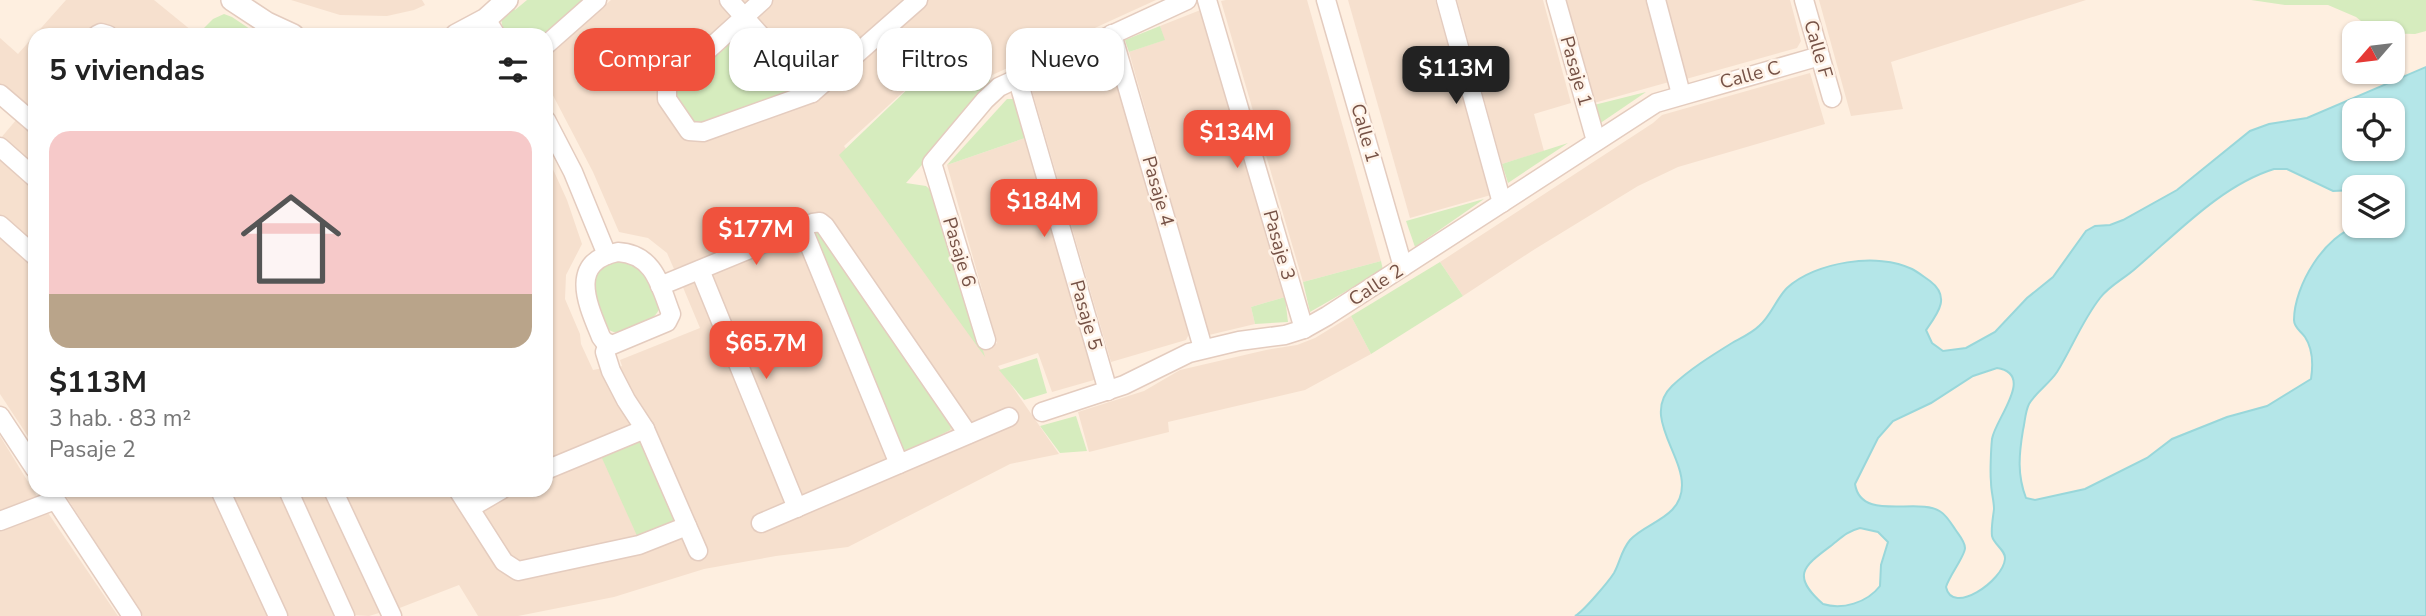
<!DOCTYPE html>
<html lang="es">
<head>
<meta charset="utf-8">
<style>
	body { margin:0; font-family:"Nunito Sans",sans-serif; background:#f6f6f6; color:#222; height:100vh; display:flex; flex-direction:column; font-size:26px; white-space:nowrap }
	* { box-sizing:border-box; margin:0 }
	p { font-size:23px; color:#767676 }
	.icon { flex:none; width:38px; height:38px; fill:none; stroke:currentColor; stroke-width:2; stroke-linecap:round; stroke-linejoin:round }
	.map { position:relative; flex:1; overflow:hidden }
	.panel { position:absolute; left:28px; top:28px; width:525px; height:469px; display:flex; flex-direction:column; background:#fff; border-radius:21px; box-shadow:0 2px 5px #0004 }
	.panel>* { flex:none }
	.hud { position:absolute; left:574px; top:28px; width:665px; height:63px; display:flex; gap:14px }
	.needle { width:46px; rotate:242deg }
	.fabs { position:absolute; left:2342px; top:21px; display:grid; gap:14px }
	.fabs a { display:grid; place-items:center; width:63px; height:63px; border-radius:14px; background:#fff; box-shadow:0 2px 5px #0004; font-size:35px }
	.price { position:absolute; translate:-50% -60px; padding:0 16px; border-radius:14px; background:#f0523d; color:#fff; font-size:23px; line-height:46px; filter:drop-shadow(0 2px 4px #0008) }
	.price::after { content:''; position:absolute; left:50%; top:42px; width:21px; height:16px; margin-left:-10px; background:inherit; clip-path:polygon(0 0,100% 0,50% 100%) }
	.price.on { background:#222; color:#fff }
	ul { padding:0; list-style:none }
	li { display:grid; align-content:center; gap:14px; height:371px; padding:0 21px }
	li span { display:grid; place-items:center; height:217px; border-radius:21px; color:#555 }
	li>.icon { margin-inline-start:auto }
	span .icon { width:126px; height:126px; fill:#fffc; stroke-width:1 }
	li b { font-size:30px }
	h2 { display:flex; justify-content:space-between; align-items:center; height:84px; padding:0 21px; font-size:30px }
	.tag { padding:0 24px; border-radius:21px; background:#fff; box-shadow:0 2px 5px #0004; font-size:24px; line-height:63px }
	.tag.on { background:#f0523d; color:#fff }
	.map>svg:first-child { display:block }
	.residential { fill:#f6e0ce }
	.green { fill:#d6ecbe }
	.water { fill:#b4e6e8; stroke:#99d7da; stroke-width:2; fill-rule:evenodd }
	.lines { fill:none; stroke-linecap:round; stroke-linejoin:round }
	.minor-casing { stroke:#e4ccbf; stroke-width:21 }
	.tertiary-casing { stroke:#e4ccbf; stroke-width:24 }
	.minor { stroke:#fff; stroke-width:18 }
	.tertiary { stroke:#fff; stroke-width:21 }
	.labels { text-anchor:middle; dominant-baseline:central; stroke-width:5; stroke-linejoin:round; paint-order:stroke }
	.street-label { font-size:19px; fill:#765246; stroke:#fff3e8 }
</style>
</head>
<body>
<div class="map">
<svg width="2426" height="616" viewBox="0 0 2426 616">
	<rect width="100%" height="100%" fill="#feefe0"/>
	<g class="residential">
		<polygon points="66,0 154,0 197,35 35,35 35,115 0,85 0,38 18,54"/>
		<polygon points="291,0 422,0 425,5 414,10 387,16 340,15"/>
		<polygon points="611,0 1156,0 990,76 969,32 844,146 985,348 997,343 947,165 1025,138 1096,377 1094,380 1052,392 1038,353 998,366 1059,454 1010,464 848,547 776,556 704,569 614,597 518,616 478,616 459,585 397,609 342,490 546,490 546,154 567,200 582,244 566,275 565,299 580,334 581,344 593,370 603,368 606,373 622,366 620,360 700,328 682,285 688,282 681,266 674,269 667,253 648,238 619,232 593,172 546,82 546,55"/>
		<polygon points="1226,0 1307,0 1381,261 1303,282 1221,1"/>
		<polygon points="1348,0 1435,0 1491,195 1410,218"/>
		<polygon points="1457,0 1543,0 1571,103 1534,114 1544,151 1502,164"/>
		<polygon points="1564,0 1647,0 1669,82 1594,103"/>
		<polygon points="1666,0 1790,0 1801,41 1797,48 1686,79"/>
		<polygon points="1819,0 2086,0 1891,62 1903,109 1851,116"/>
		<polygon points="1203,9 1285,297 1251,307 1255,324 1209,335 1129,52 1164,40 1160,26"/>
		<polygon points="1101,53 1108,55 1189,334 1186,340 1111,362 1031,87"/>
		<polygon points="1810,73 1825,124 1678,167 1638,186 1535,249 1463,296 1440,262 1653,123 1662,115"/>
		<polygon points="17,119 35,134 35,170 0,139"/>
		<polygon points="0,154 35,185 35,246 0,216"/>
		<polygon points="0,233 35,264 35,447 0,394"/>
		<polygon points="1351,316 1371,354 1305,390 1168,422 1169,432 1089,452 1078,412 1144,391 1180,370 1266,350 1297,345 1315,338"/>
		<polygon points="0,436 38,498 0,516"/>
		<polygon points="62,490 214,490 270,616 143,616"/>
		<polygon points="227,490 282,490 337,616 286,616"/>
		<polygon points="295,490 325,490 380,610 379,613 369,616 352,615"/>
		<polygon points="46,510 118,616 0,616 0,527"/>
	</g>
	<g class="green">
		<polygon points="527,0 587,0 546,35 504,35 501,19 511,5 515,10"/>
		<polygon points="2251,0 2426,0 2426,31 2415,34 2376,33 2356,17 2328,5 2285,5"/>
		<polygon points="224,14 232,17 259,35 197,35 213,19"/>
		<polygon points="1160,26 1165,40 1129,52 1125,40"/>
		<polygon points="743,29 802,92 699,126 691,121 675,93 678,85"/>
		<polygon points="968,31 992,85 906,183 926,186 937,196 985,357 839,155"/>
		<polygon points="1646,92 1599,124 1594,105"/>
		<polygon points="1007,99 1016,99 1025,138 947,165"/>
		<polygon points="1568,143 1508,183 1502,164"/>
		<polygon points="1484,199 1415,247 1406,221"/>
		<polygon points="815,230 819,230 952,424 950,430 907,452 903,450 812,238"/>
		<path d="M 624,261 C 645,268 653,289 659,309 C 655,319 646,321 637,325 C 629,328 619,335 611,331 C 605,328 604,322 602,317 C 590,294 586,260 624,261 Z"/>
		<polygon points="1381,261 1383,270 1310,312 1303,282"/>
		<polygon points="1440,262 1463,296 1371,354 1351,316"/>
		<polygon points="1285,297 1288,322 1255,324 1251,307"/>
		<polygon points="1037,358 1047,393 1024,400 999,370"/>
		<polygon points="1076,416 1087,451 1060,453 1040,426"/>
		<polygon points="639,439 643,443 676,519 673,525 638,538 601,456"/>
	</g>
	<path class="water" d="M 2426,67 L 2426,616 L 1575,616 C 1583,612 1609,581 1614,573 C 1620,562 1621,551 1630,540 C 1646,522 1682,518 1682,485 C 1682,453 1642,415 1672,386 C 1690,369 1711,356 1732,343 C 1741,338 1752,333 1759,326 C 1771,316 1776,299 1787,288 C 1815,262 1878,252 1912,269 C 1918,272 1924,277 1930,281 C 1951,297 1938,313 1926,330 L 1932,343 L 1943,351 L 1966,348 L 1995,332 L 2027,298 L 2053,277 L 2086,231 L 2095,226 L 2110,225 L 2123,220 L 2177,190 L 2250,131 L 2269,124 L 2307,118 ZM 2354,110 L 2392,110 L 2392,149 L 2354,149 ZM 2274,169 L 2287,169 L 2333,191 L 2354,190 L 2354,187 L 2392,187 L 2392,226 C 2382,226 2369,223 2359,226 C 2325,234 2294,286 2294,320 C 2294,328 2301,331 2305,337 C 2313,349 2313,366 2311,379 L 2267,406 L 2227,417 L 2172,439 L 2147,458 L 2085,489 L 2035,500 L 2026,498 C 2017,475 2019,454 2023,430 C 2025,422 2025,412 2029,404 C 2036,392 2049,384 2057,372 C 2072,348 2082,321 2100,298 C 2110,285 2124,279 2136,268 C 2177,233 2222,185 2274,169 ZM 1997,368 C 2036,374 1995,419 1992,439 C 1991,449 1990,472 1991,482 C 1991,492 1994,500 1994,509 C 1993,518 1991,527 1992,536 C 1994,545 2006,550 2005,559 C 2003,581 1952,616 1946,587 C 1949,576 1965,556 1965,548 C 1965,541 1958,534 1955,529 C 1951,523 1946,515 1941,512 C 1919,496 1861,523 1855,484 L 1878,438 L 1893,421 L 1931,403 L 1973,376 ZM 1860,528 L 1878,532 L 1888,542 L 1881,565 L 1880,586 C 1867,603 1842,610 1823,604 C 1790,575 1804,566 1832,545 C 1842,537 1848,531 1860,528 Z"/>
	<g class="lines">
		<defs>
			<g id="minor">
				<polyline points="729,0 812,93"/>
				<polyline points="763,0 667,87 667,99 689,131 703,132 812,93 918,0"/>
				<polyline points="1207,0 1304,329"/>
				<polyline points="1326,0 1403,267"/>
				<polyline points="1446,0 1502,203"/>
				<polyline points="1556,0 1596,141"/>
				<polyline points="1656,0 1681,94"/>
				<polyline points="1804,0 1832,98"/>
				<polyline points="486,19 496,35"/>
				<polyline points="1112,34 1203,348"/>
				<polyline points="97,35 101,33 108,35"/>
				<polyline points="546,45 597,0"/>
				<polyline points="1017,77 1108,391"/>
				<polyline points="0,94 35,124"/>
				<polyline points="546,120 573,172 607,255"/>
				<polyline points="0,147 35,178"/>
				<polyline points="0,225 35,256"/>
				<polyline points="802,227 899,464"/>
				<path d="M 618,252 C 654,254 660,285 671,314 L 667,322 L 612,345 L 604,341 L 601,337 C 588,305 567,262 618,252 Z"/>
				<polyline points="700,270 797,508"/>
				<polyline points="660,286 813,223 820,222 825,226 968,434"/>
				<polyline points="986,340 932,163 985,100 999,87 1187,0"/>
				<polyline points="608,344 605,352 611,371 626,400 645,429 698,551"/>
				<polyline points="1042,412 1124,385 1189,353 1239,341 1285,335 1304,329 1327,316 1656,103 1820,56"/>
				<polyline points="0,416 35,469"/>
				<polyline points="546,470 645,429"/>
				<polyline points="49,490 132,616"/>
				<polyline points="220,490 278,616"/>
				<polyline points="288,490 345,616"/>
				<polyline points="333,490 392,616"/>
				<polyline points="458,490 504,562 518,571 639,545 687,526"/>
				<polyline points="470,508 501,490"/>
				<polyline points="0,521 55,500"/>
				<polyline points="761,523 1009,417"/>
			</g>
			<g id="tertiary">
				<polyline points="232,0 267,23 293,35"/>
				<polyline points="456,35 486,19 507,0"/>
			</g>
		</defs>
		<use href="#minor" class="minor-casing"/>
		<use href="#tertiary" class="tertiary-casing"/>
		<use href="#minor" class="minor"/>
		<use href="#tertiary" class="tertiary"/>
	</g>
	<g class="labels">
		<g class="street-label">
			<text transform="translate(1818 49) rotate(74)">Calle F</text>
			<text transform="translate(1576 71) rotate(74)">Pasaje 1</text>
			<text transform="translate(1750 75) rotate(-15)">Calle C</text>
			<text transform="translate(1365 133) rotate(74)">Calle 1</text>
			<text transform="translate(1158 191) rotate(74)">Pasaje 4</text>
			<text transform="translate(1279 245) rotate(74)">Pasaje 3</text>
			<text transform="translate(959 252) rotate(73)">Pasaje 6</text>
			<text transform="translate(1376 285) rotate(-33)">Calle 2</text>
			<text transform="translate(1086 315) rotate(74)">Pasaje 5</text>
		</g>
	</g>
</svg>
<div class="fabs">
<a><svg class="needle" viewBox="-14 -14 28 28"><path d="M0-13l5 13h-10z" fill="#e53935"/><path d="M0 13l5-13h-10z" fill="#767676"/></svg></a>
<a><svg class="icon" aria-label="locate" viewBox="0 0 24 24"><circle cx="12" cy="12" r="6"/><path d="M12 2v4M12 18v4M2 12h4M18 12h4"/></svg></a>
<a><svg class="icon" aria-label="layers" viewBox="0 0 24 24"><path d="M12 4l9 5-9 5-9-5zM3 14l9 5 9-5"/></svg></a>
</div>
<b class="price on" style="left:1456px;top:106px">$113M</b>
<b class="price" style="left:1237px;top:170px">$134M</b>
<b class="price" style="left:1044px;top:239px">$184M</b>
<b class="price" style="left:756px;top:267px">$177M</b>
<b class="price" style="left:766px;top:381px">$65.7M</b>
<div class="hud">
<a class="tag on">Comprar</a>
<a class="tag">Alquilar</a>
<a class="tag">Filtros</a>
<a class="tag">Nuevo</a>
</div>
<section class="panel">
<h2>5 viviendas<svg class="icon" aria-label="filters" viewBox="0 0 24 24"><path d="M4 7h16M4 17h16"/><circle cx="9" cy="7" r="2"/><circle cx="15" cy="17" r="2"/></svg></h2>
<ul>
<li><span style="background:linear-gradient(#f6c9c9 75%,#b9a48a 0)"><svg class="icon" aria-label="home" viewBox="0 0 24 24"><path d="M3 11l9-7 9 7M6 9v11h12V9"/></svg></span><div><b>$113M</b><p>3 hab. · 83 m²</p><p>Pasaje 2</p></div></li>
</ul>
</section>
</div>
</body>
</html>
